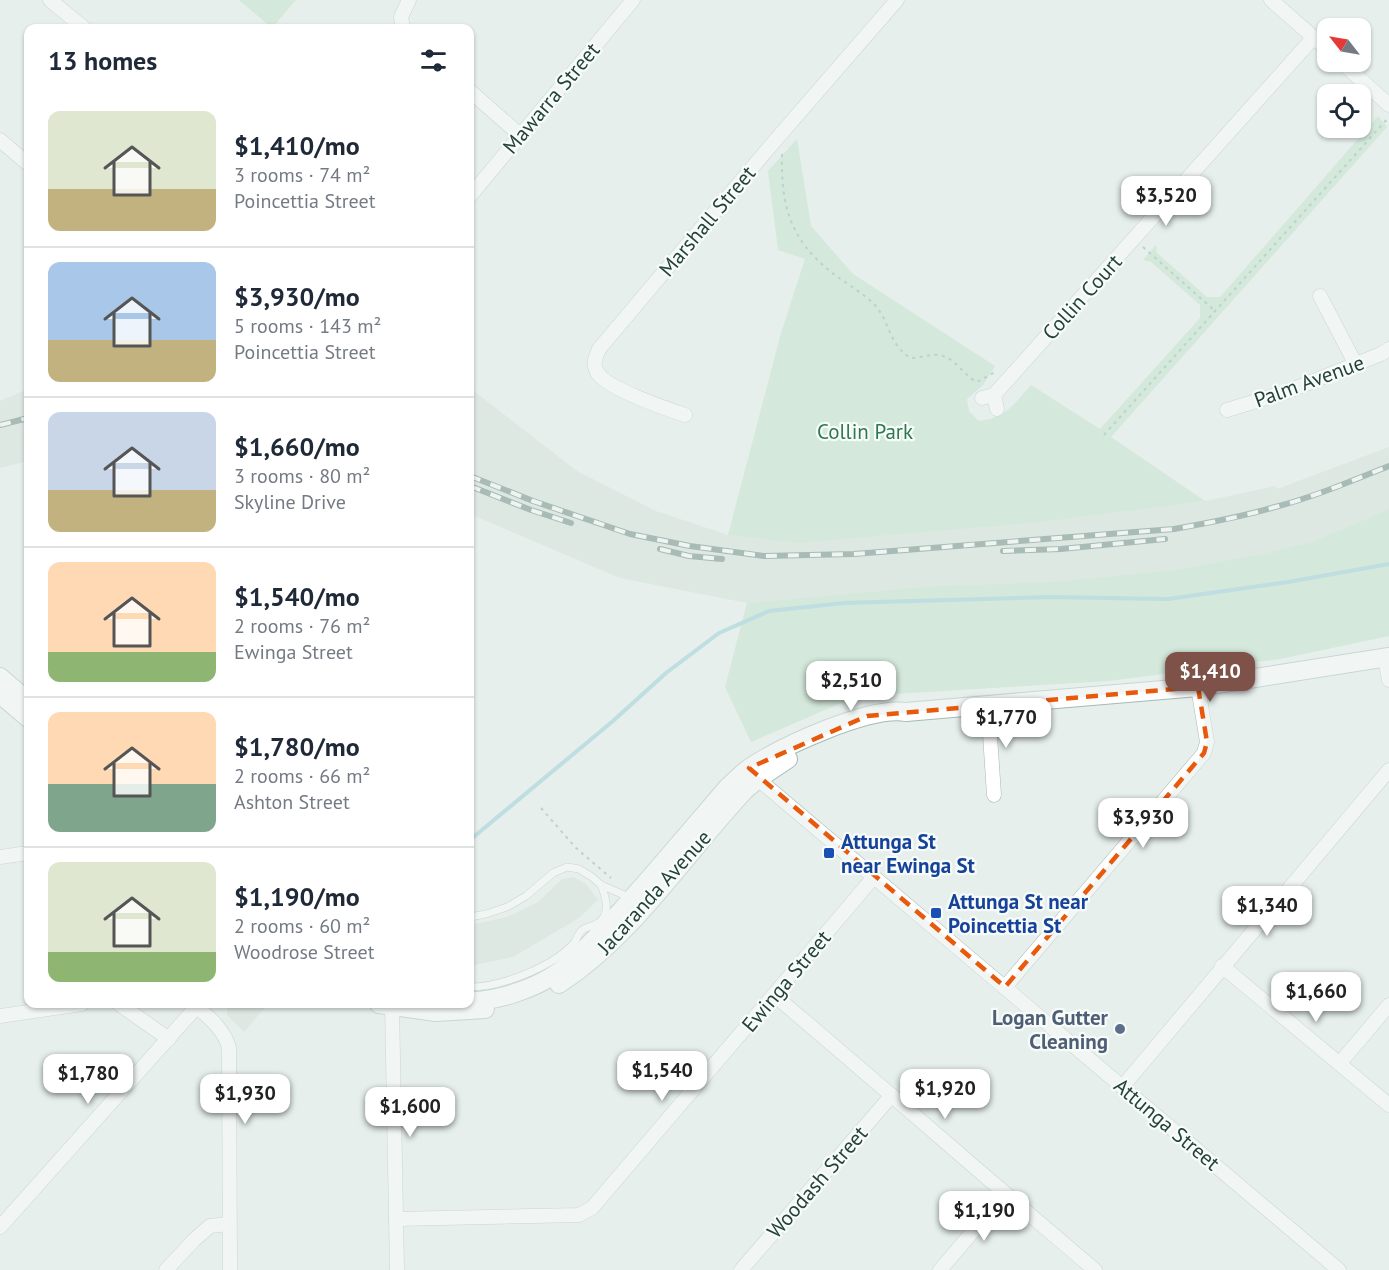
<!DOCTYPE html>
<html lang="en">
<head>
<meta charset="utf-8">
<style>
	body { margin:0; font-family:"PT Sans",sans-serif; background:#f2f2f3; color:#1f2937; height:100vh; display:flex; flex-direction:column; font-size:22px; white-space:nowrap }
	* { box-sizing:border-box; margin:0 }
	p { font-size:20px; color:#747a83 }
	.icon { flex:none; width:33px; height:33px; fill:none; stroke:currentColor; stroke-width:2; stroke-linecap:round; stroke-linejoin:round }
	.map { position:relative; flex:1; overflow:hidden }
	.panel { position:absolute; left:24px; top:24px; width:450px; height:984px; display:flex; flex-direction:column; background:#fff; border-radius:12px; box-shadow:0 2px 4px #0004 }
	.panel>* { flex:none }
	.needle { width:39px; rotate:301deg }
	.controls { position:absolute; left:1317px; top:18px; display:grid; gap:12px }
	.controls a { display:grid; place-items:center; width:54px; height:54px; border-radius:12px; background:#fff; box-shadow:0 2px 4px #0004; font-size:30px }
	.price { position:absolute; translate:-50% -51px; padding:0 14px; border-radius:12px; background:#fff; color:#222; font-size:20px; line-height:39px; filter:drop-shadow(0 2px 3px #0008) }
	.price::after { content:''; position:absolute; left:50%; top:36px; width:18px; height:14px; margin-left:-9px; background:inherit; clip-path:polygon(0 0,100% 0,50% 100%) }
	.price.current { background:#7f5249; color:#fff }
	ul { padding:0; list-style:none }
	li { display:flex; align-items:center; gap:18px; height:150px; padding:0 24px }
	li+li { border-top:2px solid #e0e1e3 }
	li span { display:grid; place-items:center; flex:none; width:168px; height:120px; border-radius:12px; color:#555 }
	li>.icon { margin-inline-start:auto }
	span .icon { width:72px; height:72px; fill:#fffc; stroke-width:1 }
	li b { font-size:26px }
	h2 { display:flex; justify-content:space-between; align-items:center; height:72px; padding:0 24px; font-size:26px }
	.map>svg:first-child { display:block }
	.built { fill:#d4dfda }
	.green { fill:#bfe0c8 }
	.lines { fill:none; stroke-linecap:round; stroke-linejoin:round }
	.stream { stroke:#8ec9d4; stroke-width:4 }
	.lane-casing { stroke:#a8b8b2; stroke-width:8 }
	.street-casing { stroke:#a8b8b2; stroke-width:15 }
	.secondary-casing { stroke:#a4bbb3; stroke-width:20 }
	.path { stroke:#86b3a5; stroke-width:2; stroke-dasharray:3 4.5; stroke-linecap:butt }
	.lane { stroke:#fff; stroke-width:7 }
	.street { stroke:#fff; stroke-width:14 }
	.secondary { stroke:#fff; stroke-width:18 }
	.rail-casing { stroke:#5f7d75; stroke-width:6 }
	.rail { stroke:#f7fbf9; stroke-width:4; stroke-dasharray:11; stroke-linecap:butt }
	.marked { fill:none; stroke:#e8590c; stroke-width:4.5; stroke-dasharray:12 8; stroke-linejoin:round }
	.transit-dot { fill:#1a4fb4; stroke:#f7fbf9; stroke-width:2 }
	.service-dot { fill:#5c6f8a; stroke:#f7fbf9; stroke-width:2 }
	.labels { text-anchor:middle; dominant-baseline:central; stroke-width:4.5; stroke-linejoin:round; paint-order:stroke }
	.street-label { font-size:21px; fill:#24423a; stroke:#f7fbf9 }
	.park-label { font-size:21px; fill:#2d7a4b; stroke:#f7fbf9 }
	.transit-label { font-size:21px; font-weight:bold; fill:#164399; stroke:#f7fbf9; text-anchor:start }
	.service-label { font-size:21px; font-weight:bold; fill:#4e5e75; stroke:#f7fbf9; text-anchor:end }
</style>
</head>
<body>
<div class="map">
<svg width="1389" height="1270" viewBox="0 0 1389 1270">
	<rect width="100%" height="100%" fill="#e6efeb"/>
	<g class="built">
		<polygon points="470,388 577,471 656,511 728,535 798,543 1043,522 1205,501 1275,486 1277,489 1389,447 1389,509 1312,542 1262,554 1175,570 1053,582 933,586 747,603 620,578 470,514"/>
		<polygon points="28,389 28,461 0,468 0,401"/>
		<polygon points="574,877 586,884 598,900 579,918 513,957 470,966 470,925 507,917 538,902 562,879"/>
		<polygon points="228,1004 268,1004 244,1032 227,1015"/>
	</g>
	<g class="green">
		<polygon points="239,0 296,0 272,28"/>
		<path d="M 1378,116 L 1387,127 L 1111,437 L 1205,501 L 1043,522 L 798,543 L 728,535 L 781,333 L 805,259 L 778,250 L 768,171 L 797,139 L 811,226 L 853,274 L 995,366 L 983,385 L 967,399 L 969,411 L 979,421 C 1006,418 1014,404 1031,385 L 1100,429 L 1200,318 L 1200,305 L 1151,262 L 1143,260 L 1156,245 L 1157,253 L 1207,297 L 1220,297 Z"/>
		<polygon points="1389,509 1389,636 1280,659 1108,681 877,695 841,703 751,742 725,687 747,603 933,586 1053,582 1175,570 1262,554 1312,542"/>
	</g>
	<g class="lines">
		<polyline class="stream" points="470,840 613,721 666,673 719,633 769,611 844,603 1050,597 1168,599 1288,582 1389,564"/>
		<defs>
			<g id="lane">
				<polyline points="470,917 486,914 507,907 526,896 553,873 567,867 579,869 592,877 601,885 631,898"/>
				<path d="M 470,987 C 501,987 553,967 574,943 C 577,939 578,934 581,931 C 586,926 593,927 598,923 C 611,915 606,897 601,885"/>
			</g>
			<g id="street">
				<polyline points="50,0 84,28"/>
				<polyline points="1271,0 1328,50"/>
				<polyline points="403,28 401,17 409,0"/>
				<polyline points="1341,62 1389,105"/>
				<polyline points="470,91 520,135"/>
				<polyline points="0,140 28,164"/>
				<polyline points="470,196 633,0"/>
				<polyline points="1320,296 1355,363"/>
				<polyline points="994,395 1314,37"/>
				<polyline points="982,398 994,395 997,409"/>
				<polyline points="1227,410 1286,392 1381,354 1389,349"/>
				<path d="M 685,415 C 667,409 605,388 597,372 C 592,363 596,357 599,349 L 773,143 L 897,0"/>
				<polyline points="1385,658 1389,680"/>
				<polyline points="988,705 994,795"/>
				<polyline points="753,773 758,779 1339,1270"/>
				<polyline points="0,857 28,853"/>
				<polyline points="1222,966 1389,1105"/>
				<polyline points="1005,987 1204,753 1207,742 1198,687"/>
				<path d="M 774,995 C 882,1086 987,1179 1095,1270"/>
				<polyline points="119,1004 169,1039"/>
				<polyline points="392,1004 397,1270"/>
				<path d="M 197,1007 C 210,1018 225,1031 229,1048 L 230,1270"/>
				<polyline points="0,1016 82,1004"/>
				<polyline points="1340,1063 1389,1005"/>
				<polyline points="1123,1086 1389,770"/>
				<polyline points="396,1219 579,1215 592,1208 874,877"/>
				<polyline points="0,1227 199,1004"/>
				<polyline points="166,1270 194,1240 210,1226 228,1224"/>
				<polyline points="741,1270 892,1095"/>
				<polyline points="940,1270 1005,1194"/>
			</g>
			<g id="secondary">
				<polyline points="0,677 28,701"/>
				<polyline points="0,694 28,718"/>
				<path d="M 559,984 C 634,935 684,855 745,790 L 758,779 L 788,759"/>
				<path d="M 470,1001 C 499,1001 536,988 560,971 C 582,954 600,933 619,913 C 656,872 691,830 727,788 C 735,781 743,772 751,767 C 783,746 869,706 906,712 L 1198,687 L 1389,657"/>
				<polyline points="379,1004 436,1012 485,1009"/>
			</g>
		</defs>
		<use href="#lane" class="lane-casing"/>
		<use href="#street" class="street-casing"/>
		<use href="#secondary" class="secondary-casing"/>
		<g class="path">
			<path d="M 782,154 C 781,205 789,238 831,272 C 845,283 862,292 875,305 C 891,324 887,341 910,358 C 920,358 929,354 938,355 C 954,356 963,375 977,382 L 997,371"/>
			<polyline points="1143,247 1215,311"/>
			<polyline points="1104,435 1389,117"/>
			<polyline points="541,808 576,848 611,878"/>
		</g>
		<use href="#lane" class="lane"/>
		<use href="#street" class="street"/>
		<use href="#secondary" class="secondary"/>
		<defs>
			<g id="rail">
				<polyline points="0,425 28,418"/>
				<path d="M 470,476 L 533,501 L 630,534 L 690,546 L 764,556 L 854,554 L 1174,529 C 1208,523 1241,517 1275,507 C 1314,497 1351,481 1389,466"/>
				<polyline points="470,486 531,510 571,523"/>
				<polyline points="660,549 689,556 722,559"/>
				<polyline points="1003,551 1061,549 1165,539"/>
			</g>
		</defs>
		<use href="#rail" class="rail-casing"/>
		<use href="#rail" class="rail"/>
	</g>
	<path d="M0 0H1389V1270H0ZM 1198,687 L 1207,742 L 1204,753 L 1005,987 L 749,768 L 867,716 Z" fill="#e6efeb" fill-opacity=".55" fill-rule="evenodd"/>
	<path class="marked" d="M 1198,687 L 1207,742 L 1204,753 L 1005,987 L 749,768 L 867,716 Z"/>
	<g class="transit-dot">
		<rect x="823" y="847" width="12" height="12" rx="3"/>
		<rect x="930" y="907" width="12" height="12" rx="3"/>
	</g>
	<circle class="service-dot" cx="1120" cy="1029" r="6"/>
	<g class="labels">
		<g class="street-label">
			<text transform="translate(551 98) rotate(-50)">Mawarra Street</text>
			<text transform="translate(707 221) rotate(-50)">Marshall Street</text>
			<text transform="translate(1082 297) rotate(-48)">Collin Court</text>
			<text transform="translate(1309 381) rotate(-20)">Palm Avenue</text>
			<text transform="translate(654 892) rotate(-48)">Jacaranda Avenue</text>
			<text transform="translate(786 981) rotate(-50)">Ewinga Street</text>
			<text transform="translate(1167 1124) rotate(40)">Attunga Street</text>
			<text transform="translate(817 1182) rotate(-49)">Woodash Street</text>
		</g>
		<g class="park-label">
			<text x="865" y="431">Collin Park</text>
		</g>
		<g class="transit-label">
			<text x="841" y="841">Attunga St<tspan x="841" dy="24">near Ewinga St</tspan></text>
			<text x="948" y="901">Attunga St near<tspan x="948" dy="24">Poincettia St</tspan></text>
		</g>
		<g class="service-label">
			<text x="1108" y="1017">Logan Gutter<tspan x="1108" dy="24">Cleaning</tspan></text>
		</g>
	</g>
</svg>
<div class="controls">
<a><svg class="needle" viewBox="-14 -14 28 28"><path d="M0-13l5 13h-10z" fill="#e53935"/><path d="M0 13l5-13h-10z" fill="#747a83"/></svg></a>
<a><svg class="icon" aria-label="locate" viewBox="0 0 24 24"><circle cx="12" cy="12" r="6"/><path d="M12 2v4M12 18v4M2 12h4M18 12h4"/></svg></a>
</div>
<b class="price" style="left:1166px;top:227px">$3,520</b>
<b class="price current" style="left:1210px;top:703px">$1,410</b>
<b class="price" style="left:851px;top:712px">$2,510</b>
<b class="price" style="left:1006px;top:749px">$1,770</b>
<b class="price" style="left:1143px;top:849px">$3,930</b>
<b class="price" style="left:1267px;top:937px">$1,340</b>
<b class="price" style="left:1316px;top:1023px">$1,660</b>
<b class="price" style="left:662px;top:1102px">$1,540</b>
<b class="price" style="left:88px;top:1105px">$1,780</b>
<b class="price" style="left:945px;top:1120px">$1,920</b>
<b class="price" style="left:245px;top:1125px">$1,930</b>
<b class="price" style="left:410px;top:1138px">$1,600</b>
<b class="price" style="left:984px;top:1242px">$1,190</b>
<section class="panel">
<h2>13 homes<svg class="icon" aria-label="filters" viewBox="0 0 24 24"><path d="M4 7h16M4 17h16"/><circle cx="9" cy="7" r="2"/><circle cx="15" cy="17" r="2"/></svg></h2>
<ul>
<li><span style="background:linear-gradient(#dfe7d0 65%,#c2b280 0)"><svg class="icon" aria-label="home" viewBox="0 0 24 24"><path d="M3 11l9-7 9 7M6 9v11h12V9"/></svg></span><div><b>$1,410/mo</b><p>3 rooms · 74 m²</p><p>Poincettia Street</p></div></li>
<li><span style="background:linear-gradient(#a9c7e8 65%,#c2b280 0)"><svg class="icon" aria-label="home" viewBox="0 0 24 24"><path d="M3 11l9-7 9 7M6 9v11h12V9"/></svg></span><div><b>$3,930/mo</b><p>5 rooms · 143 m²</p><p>Poincettia Street</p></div></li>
<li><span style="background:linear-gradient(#c9d6e8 65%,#c2b280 0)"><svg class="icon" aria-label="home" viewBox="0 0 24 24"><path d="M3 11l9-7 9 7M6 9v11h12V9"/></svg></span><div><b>$1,660/mo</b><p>3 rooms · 80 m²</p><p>Skyline Drive</p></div></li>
<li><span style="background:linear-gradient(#ffd9b3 75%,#8fb573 0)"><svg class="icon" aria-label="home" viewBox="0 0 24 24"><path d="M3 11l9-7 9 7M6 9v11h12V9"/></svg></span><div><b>$1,540/mo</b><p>2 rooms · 76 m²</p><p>Ewinga Street</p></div></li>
<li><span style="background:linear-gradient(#ffd9b3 60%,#7fa58c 0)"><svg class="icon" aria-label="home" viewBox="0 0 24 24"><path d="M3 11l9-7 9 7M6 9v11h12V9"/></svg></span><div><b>$1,780/mo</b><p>2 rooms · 66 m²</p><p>Ashton Street</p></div></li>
<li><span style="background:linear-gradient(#dfe7d0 75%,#8fb573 0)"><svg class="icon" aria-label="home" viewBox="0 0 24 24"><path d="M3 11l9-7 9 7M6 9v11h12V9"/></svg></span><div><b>$1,190/mo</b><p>2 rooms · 60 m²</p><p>Woodrose Street</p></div></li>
</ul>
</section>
</div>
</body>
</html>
